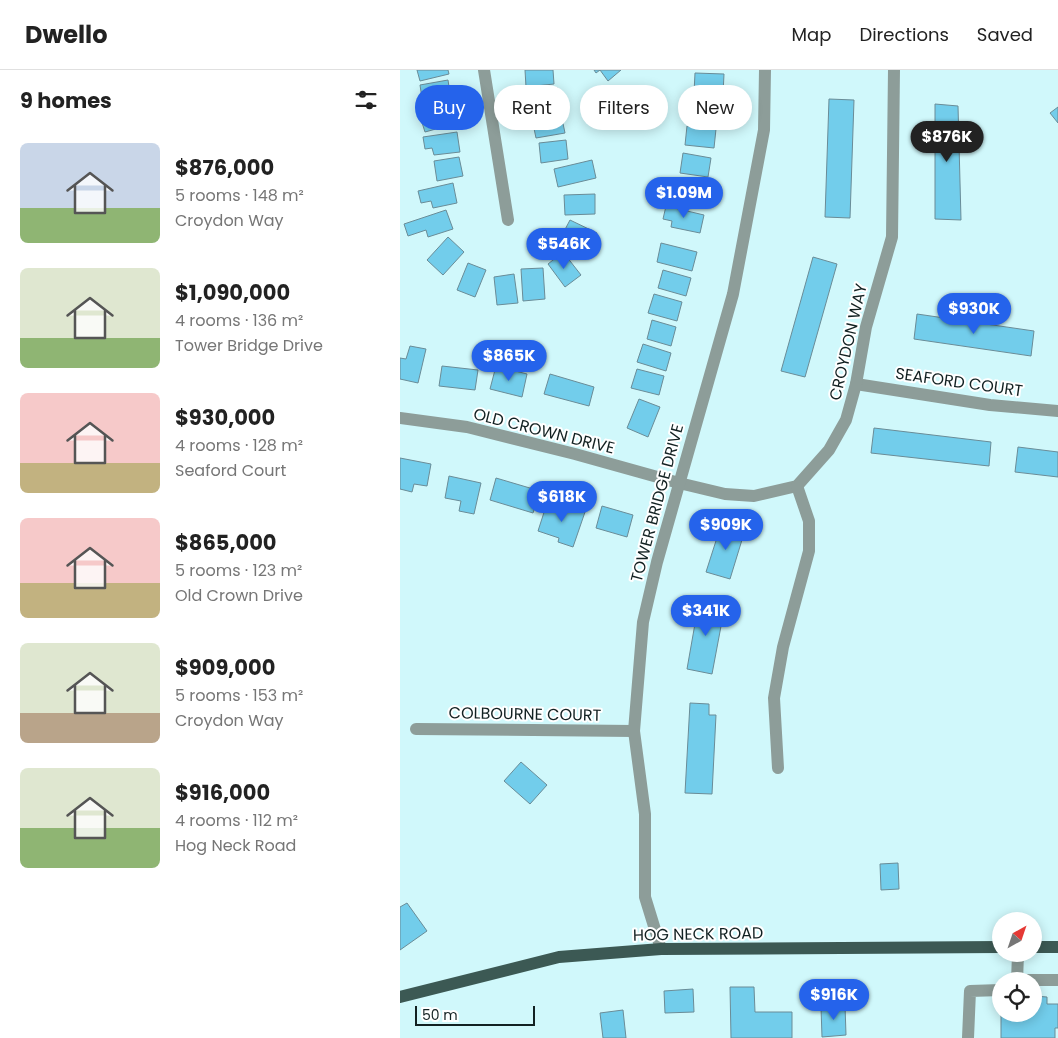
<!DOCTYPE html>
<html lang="en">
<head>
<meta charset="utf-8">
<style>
	body { margin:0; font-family:Poppins,sans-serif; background:#f2f2f2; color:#222; height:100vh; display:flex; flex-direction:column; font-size:19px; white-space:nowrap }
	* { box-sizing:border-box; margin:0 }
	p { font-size:16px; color:#767676 }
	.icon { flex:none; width:28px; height:28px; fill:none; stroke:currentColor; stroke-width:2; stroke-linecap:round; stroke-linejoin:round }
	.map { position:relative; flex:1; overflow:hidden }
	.panel { display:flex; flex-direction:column; background:#fff; width:400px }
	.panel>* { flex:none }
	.guide { position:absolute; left:15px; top:15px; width:475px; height:45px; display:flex; gap:10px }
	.needle { width:32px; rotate:40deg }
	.tools { position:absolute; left:592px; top:842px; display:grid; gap:10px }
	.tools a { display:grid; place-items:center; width:50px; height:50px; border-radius:50%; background:#fff; box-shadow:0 2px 12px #0003; font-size:25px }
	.scale { position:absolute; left:15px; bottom:12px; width:120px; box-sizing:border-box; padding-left:5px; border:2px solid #122122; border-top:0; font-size:14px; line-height:18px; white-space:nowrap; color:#122122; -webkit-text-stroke:4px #fff; paint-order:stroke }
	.price { position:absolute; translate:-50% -42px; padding:0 11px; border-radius:18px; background:#2563eb; color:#fff; font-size:16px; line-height:32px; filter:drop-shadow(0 1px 2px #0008) }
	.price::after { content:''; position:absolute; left:50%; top:30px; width:15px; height:11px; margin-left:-8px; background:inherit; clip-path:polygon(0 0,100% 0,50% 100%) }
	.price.current { background:#222; color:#fff }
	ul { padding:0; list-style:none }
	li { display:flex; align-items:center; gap:15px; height:125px; padding:0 20px }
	li span { display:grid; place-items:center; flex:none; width:140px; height:100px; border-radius:8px; color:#555 }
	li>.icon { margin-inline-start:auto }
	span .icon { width:60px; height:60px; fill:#fffc; stroke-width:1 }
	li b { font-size:21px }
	h2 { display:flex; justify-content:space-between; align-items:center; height:60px; padding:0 20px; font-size:21px }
	.chip { padding:0 18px; border-radius:22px; background:#fff; box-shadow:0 2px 12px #0003; font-size:18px; line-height:45px }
	.chip.current { background:#2563eb; color:#fff }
	header { display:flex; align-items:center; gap:30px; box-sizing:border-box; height:70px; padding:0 25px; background:#fff; border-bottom:1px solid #e0e0e0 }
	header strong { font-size:24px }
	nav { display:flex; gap:28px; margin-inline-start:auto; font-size:18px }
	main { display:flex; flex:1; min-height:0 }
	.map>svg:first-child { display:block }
	.building { fill:#72cdeb; stroke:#6a8c97 }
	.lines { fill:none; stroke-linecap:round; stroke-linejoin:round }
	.minor { stroke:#8d9d99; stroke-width:12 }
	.major { stroke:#3c5954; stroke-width:12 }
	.labels { text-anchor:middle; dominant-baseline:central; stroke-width:4; stroke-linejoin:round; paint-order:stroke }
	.street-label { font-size:16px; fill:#122122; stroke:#fff }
</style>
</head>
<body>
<header>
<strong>Dwello</strong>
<nav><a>Map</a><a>Directions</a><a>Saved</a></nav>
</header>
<main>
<section class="panel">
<h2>9 homes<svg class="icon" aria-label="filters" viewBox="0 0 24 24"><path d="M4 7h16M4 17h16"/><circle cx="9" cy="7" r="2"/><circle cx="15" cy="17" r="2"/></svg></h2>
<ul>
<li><span style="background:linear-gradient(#c9d6e8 65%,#8fb573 0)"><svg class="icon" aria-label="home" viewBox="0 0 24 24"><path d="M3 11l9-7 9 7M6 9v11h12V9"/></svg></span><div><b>$876,000</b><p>5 rooms · 148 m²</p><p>Croydon Way</p></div></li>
<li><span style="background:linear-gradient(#dfe7d0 70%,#8fb573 0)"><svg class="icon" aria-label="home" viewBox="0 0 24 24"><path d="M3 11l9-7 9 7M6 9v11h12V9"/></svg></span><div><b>$1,090,000</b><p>4 rooms · 136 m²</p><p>Tower Bridge Drive</p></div></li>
<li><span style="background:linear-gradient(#f6c9c9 70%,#c2b280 0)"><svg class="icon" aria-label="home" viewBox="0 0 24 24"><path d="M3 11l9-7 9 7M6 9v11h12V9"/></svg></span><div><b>$930,000</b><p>4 rooms · 128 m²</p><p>Seaford Court</p></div></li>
<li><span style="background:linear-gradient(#f6c9c9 65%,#c2b280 0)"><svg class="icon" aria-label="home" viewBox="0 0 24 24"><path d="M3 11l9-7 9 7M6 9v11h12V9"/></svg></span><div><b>$865,000</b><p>5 rooms · 123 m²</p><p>Old Crown Drive</p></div></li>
<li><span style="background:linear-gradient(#dfe7d0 70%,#b9a48a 0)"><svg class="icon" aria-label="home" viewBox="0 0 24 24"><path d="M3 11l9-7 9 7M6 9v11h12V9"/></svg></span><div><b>$909,000</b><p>5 rooms · 153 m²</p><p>Croydon Way</p></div></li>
<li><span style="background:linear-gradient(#dfe7d0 60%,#8fb573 0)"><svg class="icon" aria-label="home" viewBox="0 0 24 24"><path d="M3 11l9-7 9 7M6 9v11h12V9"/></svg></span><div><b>$916,000</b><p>4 rooms · 112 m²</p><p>Hog Neck Road</p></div></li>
</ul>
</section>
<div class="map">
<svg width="658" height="968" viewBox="0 0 658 968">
	<rect width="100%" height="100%" fill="#d0f8fb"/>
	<g class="building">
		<polygon points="17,0 48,0 49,4 20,11"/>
		<polygon points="125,0 153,0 154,14 126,17"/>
		<polygon points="194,0 221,0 208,11 200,0 196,3"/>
		<polygon points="295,3 324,4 323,24 294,23"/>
		<polygon points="48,10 51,30 23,35 20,15"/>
		<polygon points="158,18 161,38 132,42 129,22"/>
		<polygon points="292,26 321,30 319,49 290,46"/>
		<polygon points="429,29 454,30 450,148 425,147"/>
		<polygon points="535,34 558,36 561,150 535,149"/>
		<polygon points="48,35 54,54 25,62 19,43"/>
		<polygon points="658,37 658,53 650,43"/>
		<polygon points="161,44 165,63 136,68 132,49"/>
		<polygon points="287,56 316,59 314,78 285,75"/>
		<polygon points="57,62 60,82 34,85 32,78 25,79 23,67"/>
		<polygon points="166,70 168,89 141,93 139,73"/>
		<polygon points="283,83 311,88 308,107 280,103"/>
		<polygon points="59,87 63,106 37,111 34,91"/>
		<polygon points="192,90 196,108 158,117 154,99"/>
		<polygon points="280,112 308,117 304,135 276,130"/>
		<polygon points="53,113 57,133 33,138 31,131 21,133 18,121"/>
		<polygon points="195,124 195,144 165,145 164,125"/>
		<polygon points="266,136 304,145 300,163 271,157 272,151 263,149"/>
		<polygon points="46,140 53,159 28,167 26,160 8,166 4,154"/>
		<polygon points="170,150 197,163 187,183 160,169"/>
		<polygon points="48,167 64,182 43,205 27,190"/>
		<polygon points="261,173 297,182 292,201 257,192"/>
		<polygon points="163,182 181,205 165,217 148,194"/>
		<polygon points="413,187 437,194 405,307 381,301"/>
		<polygon points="68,193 86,200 75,227 57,220"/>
		<polygon points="143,198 145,229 123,231 121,199"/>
		<polygon points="263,200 291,208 286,226 258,218"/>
		<polygon points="114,204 118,233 97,235 94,207"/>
		<polygon points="254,224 282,232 277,251 248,243"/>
		<polygon points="517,244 634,261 631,286 514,269"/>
		<polygon points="252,250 276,257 271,276 247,269"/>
		<polygon points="243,274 271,283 266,301 237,292"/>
		<polygon points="10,276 26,279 18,313 0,309 0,288 6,289"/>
		<polygon points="42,296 78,300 75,320 39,316"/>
		<polygon points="96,296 127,304 122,327 90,319"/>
		<polygon points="237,299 264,306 259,325 231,318"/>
		<polygon points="150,304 194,317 189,336 144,324"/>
		<polygon points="239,329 260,337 248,367 227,358"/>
		<polygon points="474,358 591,372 589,396 471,383"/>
		<polygon points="618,377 658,382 658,407 615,402"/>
		<polygon points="0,388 31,394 27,416 14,414 12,422 0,419"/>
		<polygon points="49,406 81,413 74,444 59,441 61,431 45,428"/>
		<polygon points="96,408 140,421 133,443 90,430"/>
		<polygon points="148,430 185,442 173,477 158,472 159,468 138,461"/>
		<polygon points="202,436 233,445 227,467 196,458"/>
		<polygon points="322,452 345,460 330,509 306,502"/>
		<polygon points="299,531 325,535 312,604 287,599"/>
		<polygon points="290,633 309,634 309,645 316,645 312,724 285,723"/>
		<polygon points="121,692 147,715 130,734 104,711"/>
		<polygon points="498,793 499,819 481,820 480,794"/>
		<polygon points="7,833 27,861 0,880 0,837"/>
		<polygon points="330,917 354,917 355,942 392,942 392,968 331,968"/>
		<polygon points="293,919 294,942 265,943 264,921"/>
		<polygon points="601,926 601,944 634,944 634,926 647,927 647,934 658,934 658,958 655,958 655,968 601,968"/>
		<polygon points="445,935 446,965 422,967 421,937"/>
		<polygon points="223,940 226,968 203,968 200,943"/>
	</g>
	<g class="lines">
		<g class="minor">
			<polyline points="84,0 108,150"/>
			<polyline points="456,314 590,335 658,341"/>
			<polyline points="0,348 67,357 175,384 279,413 325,424 354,426 397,416 429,380 446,350 456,314 466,257 492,167 494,0"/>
			<polyline points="16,659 234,661"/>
			<polyline points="378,698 374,628 383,577 409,481 409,451 397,416"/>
			<polyline points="261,879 245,827 245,744 234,661 243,552 257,492 333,224 364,60 365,0"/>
			<polyline points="617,910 658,910"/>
			<polyline points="617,911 618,884"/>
			<polyline points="568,968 570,921 601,920"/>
		</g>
		<g class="major">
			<polyline points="634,877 658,877"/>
			<polyline points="0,927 159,887 261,879 601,877"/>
		</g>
	</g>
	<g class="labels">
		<g class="street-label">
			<text transform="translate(448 272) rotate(-77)">CROYDON WAY</text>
			<text transform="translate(559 312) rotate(8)">SEAFORD COURT</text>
			<text transform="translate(144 361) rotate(14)">OLD CROWN DRIVE</text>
			<text transform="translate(257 433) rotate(-75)">TOWER BRIDGE DRIVE</text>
			<text transform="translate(125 644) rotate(1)">COLBOURNE COURT</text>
			<text transform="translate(298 864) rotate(-1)">HOG NECK ROAD</text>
		</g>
	</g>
</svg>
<div class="tools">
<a><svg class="needle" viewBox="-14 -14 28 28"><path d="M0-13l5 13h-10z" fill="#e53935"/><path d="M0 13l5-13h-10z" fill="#767676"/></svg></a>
<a><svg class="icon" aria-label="locate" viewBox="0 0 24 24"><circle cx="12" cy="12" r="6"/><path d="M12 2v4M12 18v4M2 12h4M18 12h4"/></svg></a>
</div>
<div class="scale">50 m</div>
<b class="price current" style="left:547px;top:93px">$876K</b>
<b class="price" style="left:284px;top:149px">$1.09M</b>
<b class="price" style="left:164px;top:200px">$546K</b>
<b class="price" style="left:574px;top:265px">$930K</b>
<b class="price" style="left:109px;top:312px">$865K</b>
<b class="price" style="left:162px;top:453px">$618K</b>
<b class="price" style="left:326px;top:481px">$909K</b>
<b class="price" style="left:306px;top:567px">$341K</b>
<b class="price" style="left:434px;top:951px">$916K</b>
<div class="guide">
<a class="chip current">Buy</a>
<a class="chip">Rent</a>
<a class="chip">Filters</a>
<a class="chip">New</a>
</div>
</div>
</main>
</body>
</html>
